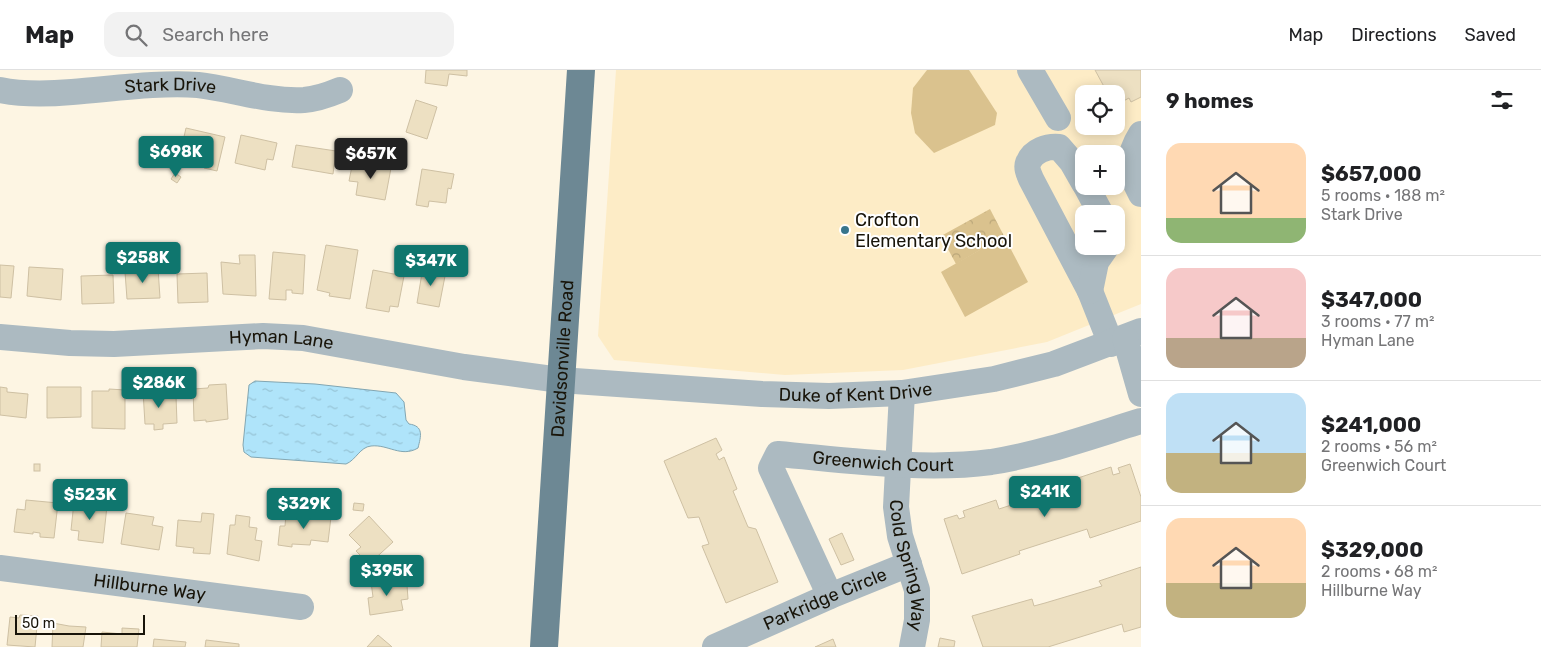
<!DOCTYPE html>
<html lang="en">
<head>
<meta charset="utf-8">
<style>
	body { margin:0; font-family:Rubik,sans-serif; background:#f2f2f2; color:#202124; height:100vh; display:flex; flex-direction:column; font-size:19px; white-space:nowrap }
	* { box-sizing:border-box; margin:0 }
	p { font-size:16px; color:#757577 }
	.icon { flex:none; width:28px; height:28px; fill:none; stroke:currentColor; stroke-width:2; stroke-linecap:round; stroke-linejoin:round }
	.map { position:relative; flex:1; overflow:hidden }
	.side { display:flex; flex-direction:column; background:#fff; width:400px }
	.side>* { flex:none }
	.buttons { position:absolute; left:1075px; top:15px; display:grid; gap:10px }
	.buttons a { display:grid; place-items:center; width:50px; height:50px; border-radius:10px; background:#fff; box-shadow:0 2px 12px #0003; font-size:25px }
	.scale { position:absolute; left:15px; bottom:12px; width:130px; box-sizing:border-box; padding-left:5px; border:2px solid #181409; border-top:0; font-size:14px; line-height:18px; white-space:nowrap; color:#181409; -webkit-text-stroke:4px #fff; paint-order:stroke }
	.price { position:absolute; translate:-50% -42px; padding:0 11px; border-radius:5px; background:#0f766e; color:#fff; font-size:16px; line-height:32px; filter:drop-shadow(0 1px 2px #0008) }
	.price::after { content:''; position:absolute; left:50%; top:30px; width:15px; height:11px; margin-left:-8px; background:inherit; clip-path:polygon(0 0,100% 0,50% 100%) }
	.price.selected { background:#222; color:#fff }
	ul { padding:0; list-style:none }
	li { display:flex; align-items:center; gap:15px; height:125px; padding:0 25px }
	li+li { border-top:1px solid #e0e0e0 }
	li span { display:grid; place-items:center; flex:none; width:140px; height:100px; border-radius:15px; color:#555 }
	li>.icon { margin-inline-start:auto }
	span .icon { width:60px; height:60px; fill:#fffc; stroke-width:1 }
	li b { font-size:21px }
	h2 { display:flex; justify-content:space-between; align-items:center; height:60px; padding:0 25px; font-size:21px }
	header { display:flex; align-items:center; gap:30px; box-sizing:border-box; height:70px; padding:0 25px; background:#fff; border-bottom:1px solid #e0e0e0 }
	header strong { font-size:24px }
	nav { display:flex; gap:28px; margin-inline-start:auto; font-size:18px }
	.search { width:350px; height:45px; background:#f2f2f2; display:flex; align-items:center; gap:12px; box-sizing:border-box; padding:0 18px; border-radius:15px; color:#757577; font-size:19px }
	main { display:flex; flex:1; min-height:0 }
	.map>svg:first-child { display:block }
	.built { fill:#fdecc6; fill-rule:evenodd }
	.forest { fill:url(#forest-crowns) }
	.garden { fill:#dac28e }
	.water { fill:url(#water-ripples); stroke:#82a6b2 }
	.building { fill:#ede0c2; stroke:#cec0a3 }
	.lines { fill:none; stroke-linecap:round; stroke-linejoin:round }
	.minor { stroke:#acbac1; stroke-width:26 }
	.major { stroke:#6d8894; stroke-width:28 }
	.poi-dot { fill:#38758c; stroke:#fff; stroke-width:2 }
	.labels { text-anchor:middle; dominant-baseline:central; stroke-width:4; stroke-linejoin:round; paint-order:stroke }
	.street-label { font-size:18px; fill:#181409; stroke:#fff }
	.poi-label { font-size:18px; fill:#181409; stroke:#fff; text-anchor:start }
</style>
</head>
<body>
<header>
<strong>Map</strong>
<div class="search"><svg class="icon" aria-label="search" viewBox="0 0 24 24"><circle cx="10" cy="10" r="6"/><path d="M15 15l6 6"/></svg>Search here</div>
<nav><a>Map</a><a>Directions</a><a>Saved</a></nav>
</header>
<main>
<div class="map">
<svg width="1141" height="577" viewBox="0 0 1141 577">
	<defs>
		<pattern id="forest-crowns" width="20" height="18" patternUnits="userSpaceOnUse" patternTransform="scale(1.25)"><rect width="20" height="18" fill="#dac28e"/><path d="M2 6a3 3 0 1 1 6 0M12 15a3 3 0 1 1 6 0" fill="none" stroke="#baa679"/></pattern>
		<pattern id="water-ripples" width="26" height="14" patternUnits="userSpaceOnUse" patternTransform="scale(1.25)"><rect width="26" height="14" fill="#afe4fa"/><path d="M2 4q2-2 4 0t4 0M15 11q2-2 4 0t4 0" fill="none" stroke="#96c3d5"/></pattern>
	</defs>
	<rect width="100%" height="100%" fill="#fdf5e3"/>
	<path class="built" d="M 616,0 L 1141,0 L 1141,234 L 1047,272 L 903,300 L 785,305 L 614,290 L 598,266 ZM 1084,24 L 1116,24 L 1116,56 L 1084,56 ZM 1084,84 L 1116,84 L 1116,116 L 1084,116 ZM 1084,144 L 1116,144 L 1116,176 L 1084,176 Z"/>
	<polygon class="forest" points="990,139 1004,166 956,194 941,166"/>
	<g class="garden">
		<polygon points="927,0 969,0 997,43 995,55 934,83 915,63 911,43 913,18"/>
		<polygon points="1004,166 1028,212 965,247 941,202"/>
	</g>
	<path class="water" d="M 255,311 L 315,314 L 396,323 L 404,332 L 406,350 L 409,354 C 424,356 421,366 418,378 C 401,388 388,374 371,376 C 360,377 356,390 346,394 L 251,387 L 244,382 L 243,375 L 249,315 Z"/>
	<g class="building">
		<polygon points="426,0 467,0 467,6 449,4 447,16 425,13"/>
		<polygon points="1095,0 1141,0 1141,27 1131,32 1129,28 1116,35 1116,24 1108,24"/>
		<polygon points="416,30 437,37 427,69 406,62"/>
		<polygon points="186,58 225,67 217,101 204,98 207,85 181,80"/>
		<polygon points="241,65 277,73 273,90 267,89 265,100 235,93"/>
		<polygon points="296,75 336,81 333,104 292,97"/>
		<polygon points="353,91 391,98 385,130 356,125 358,112 349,111"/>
		<polygon points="422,99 454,104 451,119 448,118 446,133 429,131 428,137 416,135"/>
		<polygon points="175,103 181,107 177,113 171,109"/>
		<polygon points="326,175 358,180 350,229 329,226 330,223 317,220"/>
		<polygon points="273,182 305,185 303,224 292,223 292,220 286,220 286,230 269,229"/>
		<polygon points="239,185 255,185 256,226 223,224 221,192 240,194"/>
		<polygon points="0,195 14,196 11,228 0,227"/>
		<polygon points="29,197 63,199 61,230 27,226"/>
		<polygon points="423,197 446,201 439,237 417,233"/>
		<polygon points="149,198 158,198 160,228 127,229 125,202 149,201"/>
		<polygon points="373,200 404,206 398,237 390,236 389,242 366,238"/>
		<polygon points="207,203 208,232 178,233 177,204"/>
		<polygon points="113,205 114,233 82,234 81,206"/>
		<polygon points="226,314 228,349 206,352 206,350 194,351 193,319 208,318 209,315"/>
		<polygon points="0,317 7,318 7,322 28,324 26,348 0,345"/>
		<polygon points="47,317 81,317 81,347 47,348"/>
		<polygon points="109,319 125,320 125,359 92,358 92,321 109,321"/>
		<polygon points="161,320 162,327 176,326 177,353 163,354 163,359 154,360 154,354 145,354 143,321"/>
		<polygon points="716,368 722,380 716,384 719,390 724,387 737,419 733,421 748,457 756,459 778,512 726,533 702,476 709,474 699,447 688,448 664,391"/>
		<rect x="34" y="394" width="6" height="7"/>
		<polygon points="1130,394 1141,427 1141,451 1090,468 1087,459 1019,481 1020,484 962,504 944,449 957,445 959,449 965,447 963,441 996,430 999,439 1079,413 1078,408 1111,397 1113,405 1120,403 1118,398"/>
		<polygon points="89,428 99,429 98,435 107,436 103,473 78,470 79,461 71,460 74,432 88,434"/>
		<polygon points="26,430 58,433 54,468 40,467 40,463 33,462 33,464 14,462 17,439 25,440"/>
		<polygon points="354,433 364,434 363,441 353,440"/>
		<polygon points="126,443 154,447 152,455 163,457 159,480 121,474"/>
		<polygon points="202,443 214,444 210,484 193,483 194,478 176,476 178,450 201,452"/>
		<polygon points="286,444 331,447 328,472 311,470 310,475 292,474 292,477 278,475 280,456 285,456"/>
		<polygon points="236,445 250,447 249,457 257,458 255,470 262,471 259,491 227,484 230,455 235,455"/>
		<polygon points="369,446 393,472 369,494 356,481 361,477 349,465"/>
		<polygon points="842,463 854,490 841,495 829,469"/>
		<polygon points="1141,497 1141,557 1124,562 1122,554 1048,577 983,577 972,546 1032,529 1034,536 1045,533 1102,516 1099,511"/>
		<polygon points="398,508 399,516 407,515 408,529 401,530 403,540 370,545 368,528 373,527 371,512"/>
		<polygon points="20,545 38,546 35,577 7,575 10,547 19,548"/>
		<polygon points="53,553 69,556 86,557 83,577 52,577"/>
		<polygon points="122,558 139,559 137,577 101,577 102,562 122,564"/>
		<polygon points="378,565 391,576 392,577 367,577"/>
		<polygon points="940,568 955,571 954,577 938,577"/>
		<polygon points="154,569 186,572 185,577 153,577"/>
		<polygon points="833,569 836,577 815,577"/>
		<polygon points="206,570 239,574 239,577 205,577"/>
	</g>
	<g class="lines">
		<g class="minor">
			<polyline points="1030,0 1058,48"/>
			<path id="s1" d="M 0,20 C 24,25 48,24 72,22 C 112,19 158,12 198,15 C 233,19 268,32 304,30 C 316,29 328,25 340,20"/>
			<path d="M 1141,64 C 1127,86 1128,101 1141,124"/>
			<path d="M 1084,113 L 1072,92 L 1059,77 C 1048,76 1033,80 1028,93 C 1026,98 1029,104 1031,109 L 1090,221 L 1111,274"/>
			<polyline points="1086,116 1101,144"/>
			<polyline points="1090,221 1096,192 1107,176"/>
			<path id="s2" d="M 0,267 L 70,273 L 114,274 L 263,266 L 303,268 L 464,297 L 560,310 L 762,324 L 829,326 L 902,323 L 994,309 L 1054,294 L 1141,261"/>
			<polyline points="1125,268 1141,324"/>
			<path id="s3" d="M 902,323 L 896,437 L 900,466 L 917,520 L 917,550 L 912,577"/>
			<path id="s4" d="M 0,498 L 301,537"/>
			<path id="s5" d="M 830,526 L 771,398 L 778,384 C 846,390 923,401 991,392 C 1042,384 1092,366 1141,351"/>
			<path id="s6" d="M 715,577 L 830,526 L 909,494"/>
		</g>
		<path class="major" id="s7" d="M 544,577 L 581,0"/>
	</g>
	<circle class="poi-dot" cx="845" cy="160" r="5"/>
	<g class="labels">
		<g class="street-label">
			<text stroke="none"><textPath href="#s1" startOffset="171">Stark Drive</textPath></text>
			<text stroke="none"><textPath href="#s2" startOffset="282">Hyman Lane</textPath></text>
			<text stroke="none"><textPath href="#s7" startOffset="289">Davidsonville Road</textPath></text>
			<text stroke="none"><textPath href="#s2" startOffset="860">Duke of Kent Drive</textPath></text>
			<text stroke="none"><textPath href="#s5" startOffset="262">Greenwich Court</textPath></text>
			<text stroke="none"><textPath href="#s3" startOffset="174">Cold Spring Way</textPath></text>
			<text stroke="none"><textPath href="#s4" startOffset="151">Hillburne Way</textPath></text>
			<text stroke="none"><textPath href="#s6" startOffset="120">Parkridge Circle</textPath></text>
		</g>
		<g class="poi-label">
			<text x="855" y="150">Crofton<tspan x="855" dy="21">Elementary School</tspan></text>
		</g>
	</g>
</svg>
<div class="buttons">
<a><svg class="icon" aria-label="locate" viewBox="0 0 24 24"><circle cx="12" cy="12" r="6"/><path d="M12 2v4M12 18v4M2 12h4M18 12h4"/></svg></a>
<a>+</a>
<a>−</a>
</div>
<div class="scale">50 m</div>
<b class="price" style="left:176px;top:108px">$698K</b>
<b class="price selected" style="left:371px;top:110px">$657K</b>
<b class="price" style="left:143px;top:214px">$258K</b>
<b class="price" style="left:431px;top:217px">$347K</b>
<b class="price" style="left:159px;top:339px">$286K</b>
<b class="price" style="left:1045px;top:448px">$241K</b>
<b class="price" style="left:90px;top:451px">$523K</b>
<b class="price" style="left:304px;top:460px">$329K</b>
<b class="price" style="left:387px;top:527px">$395K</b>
</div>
<section class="side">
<h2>9 homes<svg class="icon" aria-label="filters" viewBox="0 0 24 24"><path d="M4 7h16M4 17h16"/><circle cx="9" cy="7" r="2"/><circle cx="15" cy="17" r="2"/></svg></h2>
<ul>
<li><span style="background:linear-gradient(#ffd9b3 75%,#8fb573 0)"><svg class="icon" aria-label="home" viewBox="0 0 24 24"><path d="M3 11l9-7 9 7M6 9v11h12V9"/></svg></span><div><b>$657,000</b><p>5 rooms · 188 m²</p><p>Stark Drive</p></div></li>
<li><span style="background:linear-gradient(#f6c9c9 70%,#b9a48a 0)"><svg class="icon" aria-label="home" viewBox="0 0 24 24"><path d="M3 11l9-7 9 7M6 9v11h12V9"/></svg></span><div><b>$347,000</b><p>3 rooms · 77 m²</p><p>Hyman Lane</p></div></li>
<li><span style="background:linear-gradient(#bfe0f5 60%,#c2b280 0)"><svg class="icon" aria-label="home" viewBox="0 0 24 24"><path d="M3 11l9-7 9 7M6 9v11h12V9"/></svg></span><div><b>$241,000</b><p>2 rooms · 56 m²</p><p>Greenwich Court</p></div></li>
<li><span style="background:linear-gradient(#ffd9b3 65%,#c2b280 0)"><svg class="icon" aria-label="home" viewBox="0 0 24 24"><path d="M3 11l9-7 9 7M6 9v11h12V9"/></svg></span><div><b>$329,000</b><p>2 rooms · 68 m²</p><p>Hillburne Way</p></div></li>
</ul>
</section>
</main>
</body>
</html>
